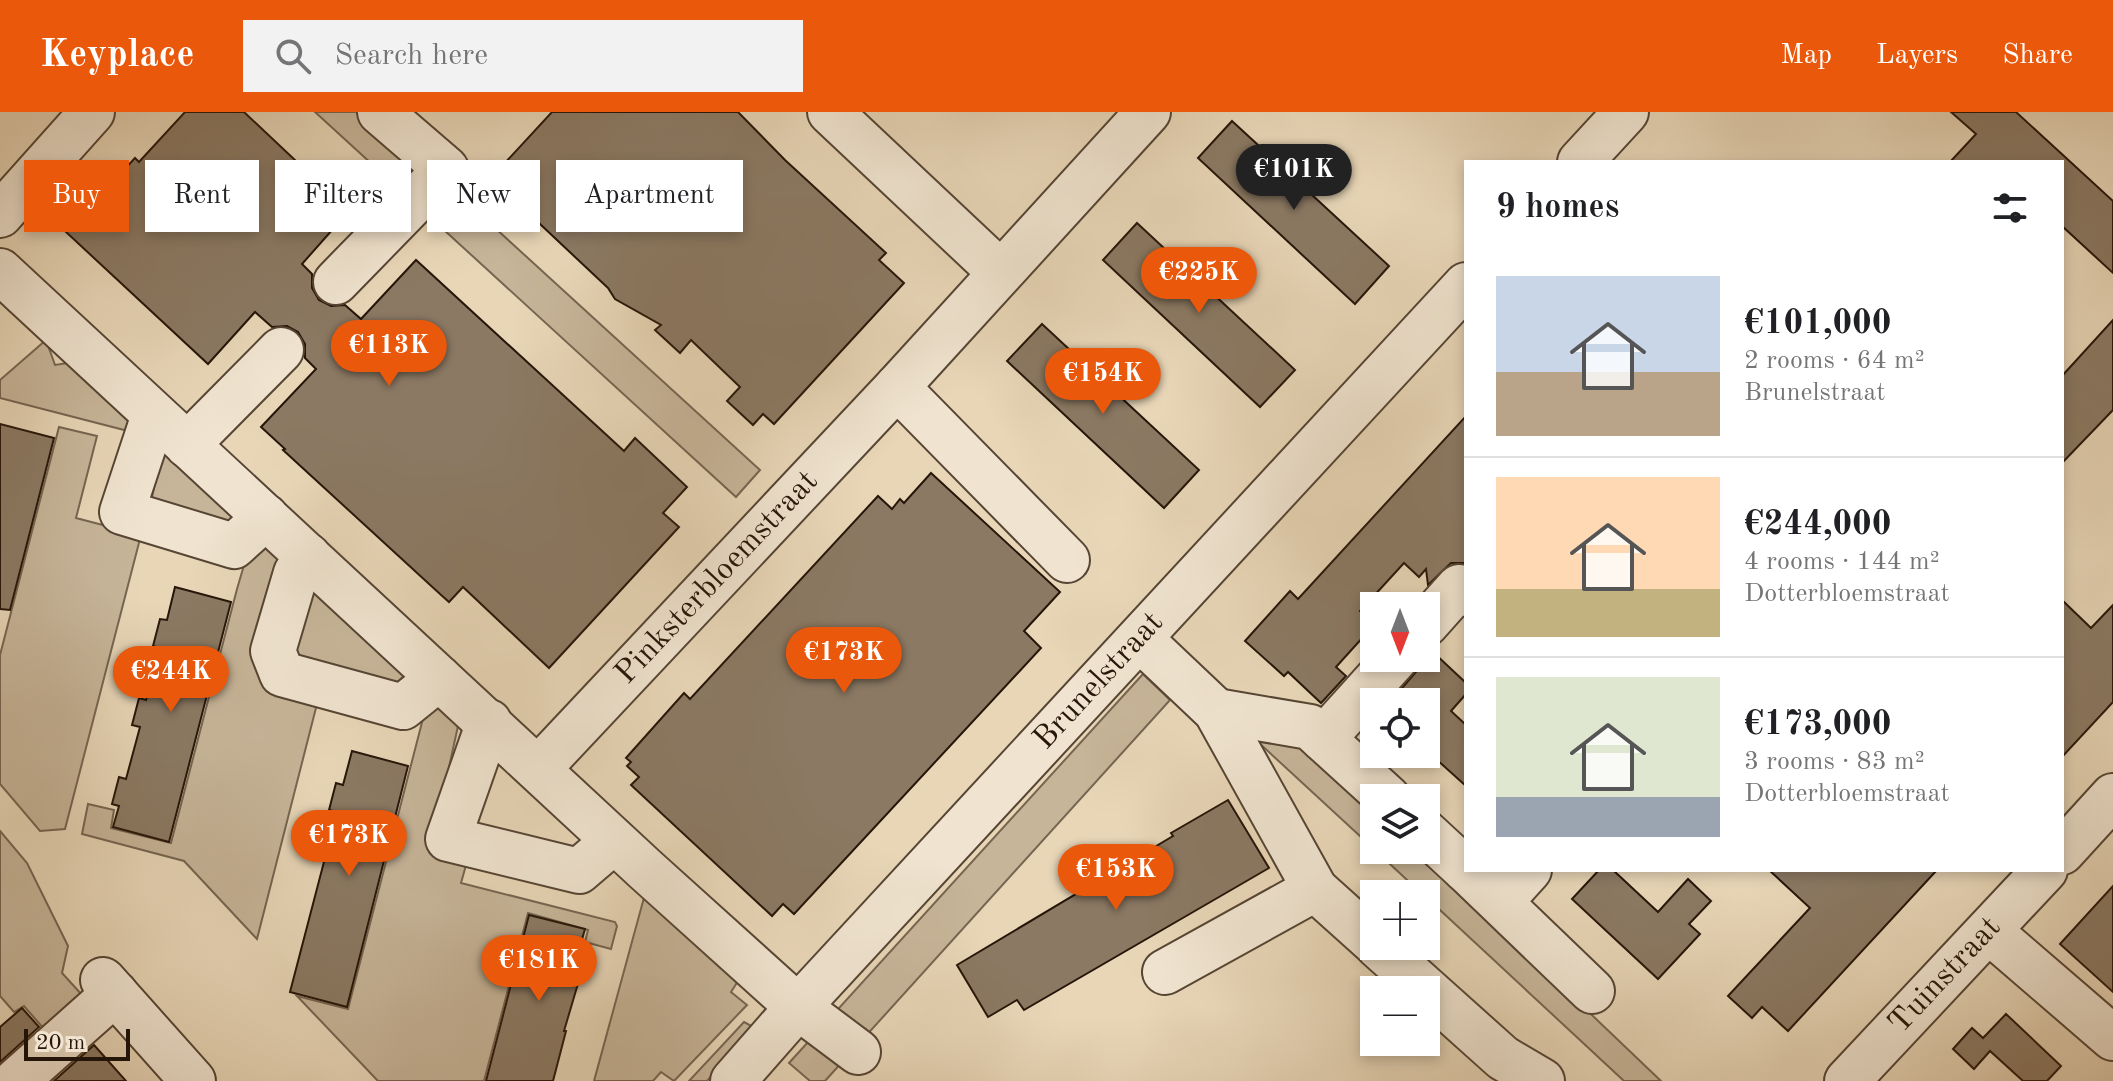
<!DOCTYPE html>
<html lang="en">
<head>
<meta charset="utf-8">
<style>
	body { margin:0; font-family:"Old Standard TT",serif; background:#f2f2f2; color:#202124; height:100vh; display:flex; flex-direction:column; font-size:30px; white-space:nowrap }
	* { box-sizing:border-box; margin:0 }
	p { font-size:26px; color:#757577 }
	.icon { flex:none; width:44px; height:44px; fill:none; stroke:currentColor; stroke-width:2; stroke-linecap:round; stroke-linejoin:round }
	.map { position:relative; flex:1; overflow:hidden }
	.side { position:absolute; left:1464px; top:48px; width:600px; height:712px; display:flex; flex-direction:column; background:#fff; border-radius:0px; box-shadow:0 4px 12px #0003 }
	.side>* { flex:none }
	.top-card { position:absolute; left:24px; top:48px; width:760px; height:72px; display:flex; gap:16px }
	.needle { width:52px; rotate:180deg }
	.buttons { position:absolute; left:1360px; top:480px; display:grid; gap:16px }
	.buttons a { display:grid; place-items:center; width:80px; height:80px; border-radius:0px; background:#fff; box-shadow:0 4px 12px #0003; font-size:40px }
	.scale { position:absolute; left:24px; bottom:20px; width:106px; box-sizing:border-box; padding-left:8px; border:4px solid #261509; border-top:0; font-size:22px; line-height:28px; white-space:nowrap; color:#261509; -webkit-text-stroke:6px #f0e4d0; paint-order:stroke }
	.price { position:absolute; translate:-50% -68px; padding:0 18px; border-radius:28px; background:#ea580c; color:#fff; font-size:26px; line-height:52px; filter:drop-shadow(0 2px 4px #0008) }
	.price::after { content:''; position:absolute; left:50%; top:48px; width:24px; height:18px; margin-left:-12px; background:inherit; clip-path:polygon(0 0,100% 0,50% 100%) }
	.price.current { background:#222; color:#fff }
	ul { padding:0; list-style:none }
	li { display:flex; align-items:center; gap:24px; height:200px; padding:0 32px }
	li+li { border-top:2px solid #e0e0e0 }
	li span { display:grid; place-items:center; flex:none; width:224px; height:160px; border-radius:0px; color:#555 }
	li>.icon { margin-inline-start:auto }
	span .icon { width:96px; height:96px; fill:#fffc; stroke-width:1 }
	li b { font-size:34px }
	h2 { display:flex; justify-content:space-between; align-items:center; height:96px; padding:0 32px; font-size:34px }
	.pill { padding:0 28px; border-radius:0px; background:#fff; box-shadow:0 4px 12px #0003; font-size:28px; line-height:72px }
	.pill.current { background:#ea580c; color:#fff }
	header { display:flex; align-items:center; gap:48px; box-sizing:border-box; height:112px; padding:0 40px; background:#ea580c; color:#fff }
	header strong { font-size:38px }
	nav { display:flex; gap:44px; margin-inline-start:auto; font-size:28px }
	.search { width:560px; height:72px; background:#f2f2f2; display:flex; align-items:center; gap:20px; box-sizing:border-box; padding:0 28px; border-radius:0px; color:#757577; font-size:30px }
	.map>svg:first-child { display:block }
	.green { fill:#c7b599; stroke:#766551; stroke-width:2 }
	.building { fill:#8b7963; stroke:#261509; stroke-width:2 }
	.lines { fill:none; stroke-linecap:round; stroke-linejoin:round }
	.minor-casing { stroke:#564534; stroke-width:48 }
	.minor { stroke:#f0e4d0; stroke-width:44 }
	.labels { text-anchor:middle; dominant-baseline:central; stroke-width:7; stroke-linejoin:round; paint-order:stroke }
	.street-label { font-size:32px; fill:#261509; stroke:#f0e4d0 }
</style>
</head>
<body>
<header>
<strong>Keyplace</strong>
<div class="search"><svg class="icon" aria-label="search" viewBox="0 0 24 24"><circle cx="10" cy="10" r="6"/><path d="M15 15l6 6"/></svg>Search here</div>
<nav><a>Map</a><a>Layers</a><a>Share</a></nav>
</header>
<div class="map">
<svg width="2113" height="969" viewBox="0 0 2113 969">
	<rect width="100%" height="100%" fill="#e8d6b7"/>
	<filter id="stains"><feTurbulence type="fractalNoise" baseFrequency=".0025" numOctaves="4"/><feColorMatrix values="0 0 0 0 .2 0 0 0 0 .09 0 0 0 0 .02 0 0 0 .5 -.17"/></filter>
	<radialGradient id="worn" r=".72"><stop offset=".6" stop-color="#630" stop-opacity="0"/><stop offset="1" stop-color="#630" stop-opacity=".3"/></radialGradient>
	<g class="green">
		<polygon points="315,0 368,0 760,358 736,385"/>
		<polygon points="46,228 55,253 81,249 139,309 132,320 0,286 0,268"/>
		<polygon points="59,315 97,324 76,406 141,423 65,717 40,719 0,672 0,543"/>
		<polygon points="161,342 175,342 234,404 229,410 168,397 152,385"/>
		<polygon points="252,426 281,442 264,558 318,588 257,827 184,749 82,722 88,692 114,698 111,716 171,731 237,477"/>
		<polygon points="322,475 406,562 392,575 289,543 307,476"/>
		<polygon points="1143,562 1170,588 825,969 810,969 789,951"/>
		<polygon points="436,587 458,605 458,614 431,738 468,746 461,771 615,810 617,814 611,837 585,830 588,818 528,801 484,969 378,969 297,884 348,897 427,591"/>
		<polygon points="1245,618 1298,623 1374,695 1374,737"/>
		<polygon points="0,719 27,751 68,834 62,861 83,884 44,917 24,894 14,900 0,884"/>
		<polygon points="1375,738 1419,738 1661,969 1624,969 1426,785 1426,782 1422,782"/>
		<polygon points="645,782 740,866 731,880 747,893 674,969 661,960 653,969 594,969"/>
		<polygon points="744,910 755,916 707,969 689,969"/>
	</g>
	<g class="building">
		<polygon points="185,0 244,0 349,99 302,152 312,162 312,176 319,188 331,194 345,193 361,207 416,148 624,339 635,326 687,375 663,401 679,415 549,556 463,475 449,490 440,482 283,338 285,337 261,315 316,257 305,246 305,232 298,220 287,214 272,215 255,200 208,252 66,120 135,46 139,50"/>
		<polygon points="552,0 738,0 785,48 886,141 879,148 904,171 774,312 763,302 753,313 727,289 740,275 691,228 680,241 655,218 661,213 615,187 608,176 491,66"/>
		<polygon points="1951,0 2016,0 2113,89 2113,161 2062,114 2062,50 1950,50 1976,22"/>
		<polygon points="1232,9 1389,154 1355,192 1198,46"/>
		<polygon points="1137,111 1295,258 1260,295 1103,148"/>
		<polygon points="2113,208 2113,298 2062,351 2062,264"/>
		<polygon points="1042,212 1199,358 1164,396 1007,249"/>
		<polygon points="1466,304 1466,451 1451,451 1428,473 1426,457 1419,465 1404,451 1360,499 1374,513 1336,555 1346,564 1321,591 1288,560 1284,564 1245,529 1290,479 1298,487"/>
		<polygon points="0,312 54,326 10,498 0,497"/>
		<polygon points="931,361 1060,480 1024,519 1041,536 794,802 783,792 772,804 631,673 639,665 627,654 631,650 626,646 684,581 690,587 878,384 892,397 900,387 904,391"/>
		<polygon points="175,475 231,490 169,730 113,715 119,694 112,692 119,665 126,667 140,615 132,613 139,586 146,588 160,536 153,534 160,507 167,508"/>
		<polygon points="2062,488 2091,516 2113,493 2113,590 2062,645"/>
		<polygon points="1433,540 1466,571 1466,582 1451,599 1466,613 1466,674 1426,638 1426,590 1390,590"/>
		<polygon points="352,639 408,654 347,895 290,880 337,700 329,698 336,671 343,673"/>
		<polygon points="1228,688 1269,756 1024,898 1017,888 988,905 957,853 1173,724 1171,721"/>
		<polygon points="1599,758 1613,758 1658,800 1688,767 1711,789 1689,812 1700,822 1658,867 1572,787"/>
		<polygon points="1769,758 1937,758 1788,919 1762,895 1752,906 1728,884 1810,796"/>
		<polygon points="2113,774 2113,880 2060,832"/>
		<polygon points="529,803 585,817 579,838 587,841 564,919 566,919 553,969 486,969"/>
		<polygon points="22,896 39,915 0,950 0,915"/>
		<polygon points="2006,902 2061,954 2047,969 2023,969 1990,939 1974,957 1953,937 1972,916 1983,926"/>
		<polygon points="94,933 126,969 54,969"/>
	</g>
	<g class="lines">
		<defs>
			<g id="minor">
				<polyline points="830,0 1000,160"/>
				<polyline points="1580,50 1626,0"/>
				<polyline points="0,103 92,0"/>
				<polyline points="0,159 646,758 798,895 858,940"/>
				<polyline points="336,170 446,57 380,0"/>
				<polyline points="897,275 1067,448"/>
				<polyline points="154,303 122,400 234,434 266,405"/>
				<polyline points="187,333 281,238"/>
				<polyline points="308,444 296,461 273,539 282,562 403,595 439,566"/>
				<polyline points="1426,512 1459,475 1466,482"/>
				<polyline points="1140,527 1216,599 1315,777 1374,830"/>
				<polyline points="1216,599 1310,615 1388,686"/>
				<polyline points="489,610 448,727 579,759 614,729"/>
				<polyline points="1323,627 1396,546"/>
				<path id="s1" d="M 538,657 L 897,275 L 1148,0"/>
				<polyline points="1426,721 1466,758"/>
				<polyline points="2062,740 2113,684"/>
				<polyline points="1466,758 1592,879"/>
				<polyline points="1501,789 1529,758"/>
				<polyline points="1989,819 2113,926"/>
				<polyline points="1378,834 1503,946 1542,969"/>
				<polyline points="1165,860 1315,777"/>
				<polyline points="103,868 193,969"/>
				<polyline points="16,969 115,881"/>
				<path id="s2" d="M 733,969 L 798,895 L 1466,173"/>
				<path id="s3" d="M 1847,969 L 2045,758"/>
			</g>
		</defs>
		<use href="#minor" class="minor-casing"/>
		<use href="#minor" class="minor"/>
	</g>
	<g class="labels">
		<g class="street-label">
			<text stroke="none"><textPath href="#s1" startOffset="262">Pinksterbloemstraat</textPath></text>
			<text stroke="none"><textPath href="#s2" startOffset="542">Brunelstraat</textPath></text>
			<text stroke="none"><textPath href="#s3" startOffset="144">Tuinstraat</textPath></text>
		</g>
	</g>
	<rect width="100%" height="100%" filter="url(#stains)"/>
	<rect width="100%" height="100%" fill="url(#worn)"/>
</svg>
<div class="buttons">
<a><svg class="needle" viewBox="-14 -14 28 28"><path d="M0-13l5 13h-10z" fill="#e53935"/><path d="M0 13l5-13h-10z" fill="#757577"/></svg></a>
<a><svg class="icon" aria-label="locate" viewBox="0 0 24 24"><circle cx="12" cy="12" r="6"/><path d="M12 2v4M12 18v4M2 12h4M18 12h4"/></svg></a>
<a><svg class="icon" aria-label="layers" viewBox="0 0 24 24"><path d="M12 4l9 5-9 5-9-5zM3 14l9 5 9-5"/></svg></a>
<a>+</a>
<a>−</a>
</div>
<div class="scale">20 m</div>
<b class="price current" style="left:1294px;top:100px">€101K</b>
<b class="price" style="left:1199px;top:203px">€225K</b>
<b class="price" style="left:389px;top:276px">€113K</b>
<b class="price" style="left:1103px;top:304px">€154K</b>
<b class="price" style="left:844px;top:583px">€173K</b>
<b class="price" style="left:171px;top:602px">€244K</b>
<b class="price" style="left:349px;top:766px">€173K</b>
<b class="price" style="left:1116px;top:800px">€153K</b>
<b class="price" style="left:539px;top:891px">€181K</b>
<div class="top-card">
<a class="pill current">Buy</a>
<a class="pill">Rent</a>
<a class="pill">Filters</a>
<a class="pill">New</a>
<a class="pill">Apartment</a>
</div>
<section class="side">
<h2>9 homes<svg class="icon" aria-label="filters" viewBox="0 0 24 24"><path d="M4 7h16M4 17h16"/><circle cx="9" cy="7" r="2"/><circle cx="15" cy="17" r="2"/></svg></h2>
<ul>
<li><span style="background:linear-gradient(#c9d6e8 60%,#b9a48a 0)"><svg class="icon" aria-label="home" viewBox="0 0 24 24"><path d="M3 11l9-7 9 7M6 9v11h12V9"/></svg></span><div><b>€101,000</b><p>2 rooms · 64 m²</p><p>Brunelstraat</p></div></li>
<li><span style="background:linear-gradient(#ffd9b3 70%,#c2b280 0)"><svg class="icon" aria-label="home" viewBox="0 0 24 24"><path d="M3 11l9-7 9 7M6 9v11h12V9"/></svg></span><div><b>€244,000</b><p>4 rooms · 144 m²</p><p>Dotterbloemstraat</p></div></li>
<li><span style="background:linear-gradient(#dfe7d0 75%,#9aa5b1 0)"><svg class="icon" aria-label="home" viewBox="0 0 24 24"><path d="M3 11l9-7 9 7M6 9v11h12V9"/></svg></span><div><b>€173,000</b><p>3 rooms · 83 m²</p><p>Dotterbloemstraat</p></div></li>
</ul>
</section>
</div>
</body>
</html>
